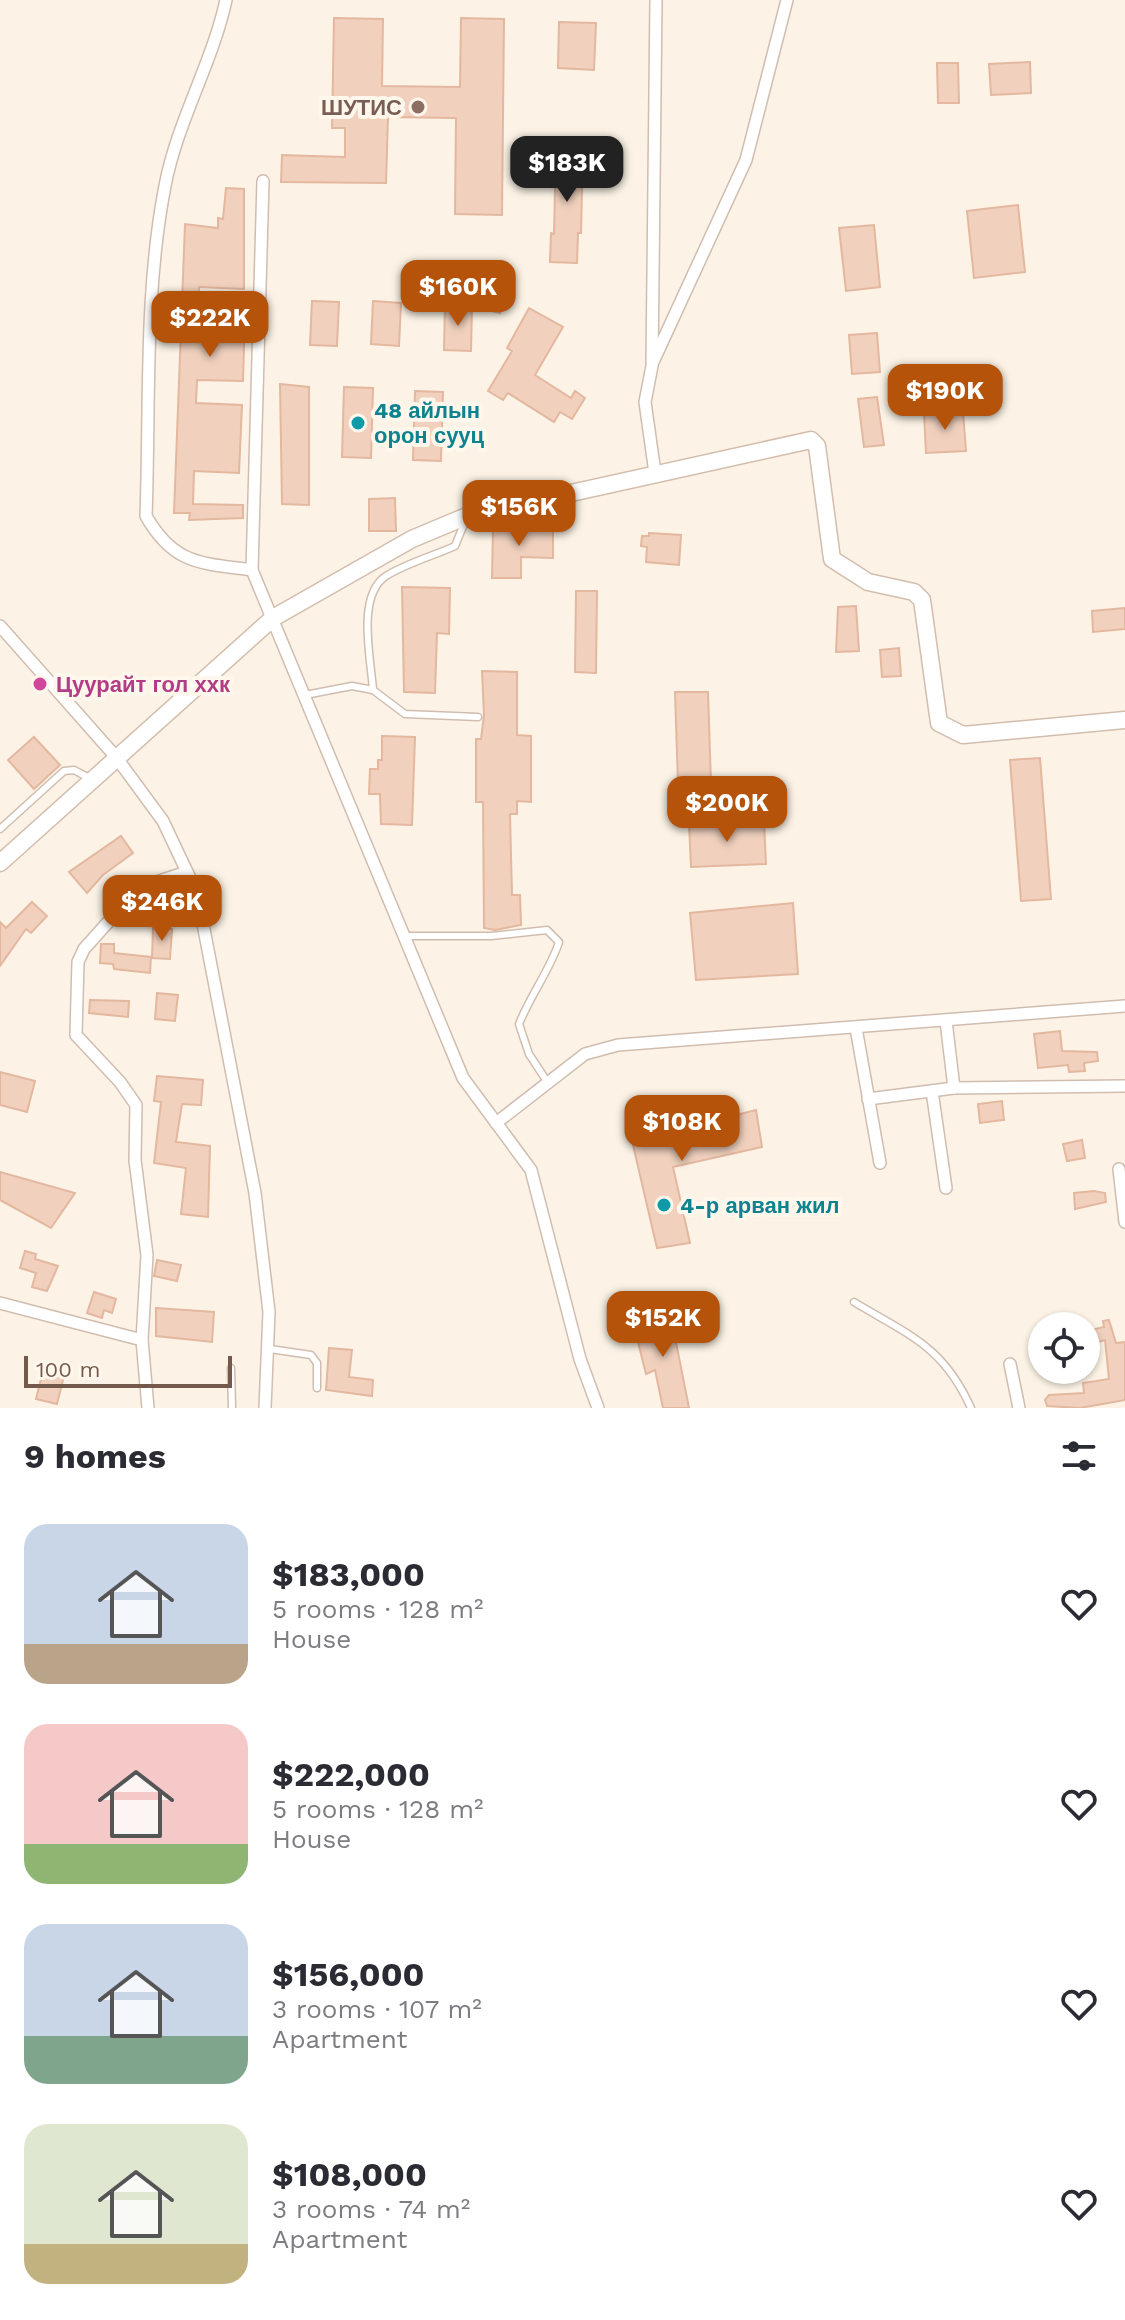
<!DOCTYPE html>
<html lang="en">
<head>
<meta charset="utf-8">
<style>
	body { margin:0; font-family:"Work Sans",sans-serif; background:#f7f7f7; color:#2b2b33; height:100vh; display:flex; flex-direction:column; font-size:30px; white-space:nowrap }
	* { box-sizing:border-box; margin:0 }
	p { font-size:26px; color:#7c7c81 }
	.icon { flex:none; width:44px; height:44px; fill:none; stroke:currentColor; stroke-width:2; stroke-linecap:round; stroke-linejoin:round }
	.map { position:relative; height:1408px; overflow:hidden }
	.sheet { display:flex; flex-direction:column; background:#fff; flex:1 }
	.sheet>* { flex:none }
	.fabs { position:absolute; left:1028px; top:1312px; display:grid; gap:16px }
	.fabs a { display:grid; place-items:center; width:72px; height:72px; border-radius:50%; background:#fff; box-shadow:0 2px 6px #0004; font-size:40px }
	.scale { position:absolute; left:24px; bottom:20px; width:208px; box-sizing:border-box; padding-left:8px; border:4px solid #75594b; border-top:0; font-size:22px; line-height:28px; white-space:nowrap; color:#75594b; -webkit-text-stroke:6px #fff7ec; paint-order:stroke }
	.price { position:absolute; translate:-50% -68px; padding:0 18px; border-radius:16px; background:#b45309; color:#fff; font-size:26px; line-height:52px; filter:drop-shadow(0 2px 4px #0008) }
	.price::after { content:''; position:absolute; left:50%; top:48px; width:24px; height:18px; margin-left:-12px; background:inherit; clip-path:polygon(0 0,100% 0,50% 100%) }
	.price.current { background:#222; color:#fff }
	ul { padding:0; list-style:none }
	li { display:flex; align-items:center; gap:24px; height:200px; padding:0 24px }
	li span { display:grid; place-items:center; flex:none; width:224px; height:160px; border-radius:24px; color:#555 }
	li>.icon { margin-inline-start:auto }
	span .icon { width:96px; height:96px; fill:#fffc; stroke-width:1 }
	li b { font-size:34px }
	h2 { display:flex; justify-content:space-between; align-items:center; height:96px; padding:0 24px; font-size:34px }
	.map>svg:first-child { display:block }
	.building { fill:#f1d1be; stroke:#e4b79f; stroke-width:2 }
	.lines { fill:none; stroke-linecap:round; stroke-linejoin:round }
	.lane-casing { stroke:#d0bdaf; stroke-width:9 }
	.street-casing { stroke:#d0bdaf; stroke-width:14 }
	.secondary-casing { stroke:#d3bdad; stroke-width:19 }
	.lane { stroke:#fff; stroke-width:6 }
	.street { stroke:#fff; stroke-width:11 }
	.secondary { stroke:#fff; stroke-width:16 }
	.education-dot { fill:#8d6e63; stroke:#fff7ec; stroke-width:3 }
	.culture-dot { fill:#0f9aa8; stroke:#fff7ec; stroke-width:3 }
	.hotel-dot { fill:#d1479c; stroke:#fff7ec; stroke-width:3 }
	.labels { text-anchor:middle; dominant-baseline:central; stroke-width:8; stroke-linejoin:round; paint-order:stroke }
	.education-label { font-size:22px; font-weight:bold; fill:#785e54; stroke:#fff7ec; text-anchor:end }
	.culture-label { font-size:22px; font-weight:bold; fill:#0d838f; stroke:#fff7ec; text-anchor:start }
	.hotel-label { font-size:22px; font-weight:bold; fill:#b23c85; stroke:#fff7ec; text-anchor:start }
</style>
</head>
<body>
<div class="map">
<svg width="1125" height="1408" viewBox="0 0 1125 1408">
	<rect width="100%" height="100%" fill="#fcf3e6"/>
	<g class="building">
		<polygon points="334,18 383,19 382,86 460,87 461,18 504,19 502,215 455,214 456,118 388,117 386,183 281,182 282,155 345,157 345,128 332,128"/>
		<polygon points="559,22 596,23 594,70 558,68"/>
		<polygon points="1030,62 1031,93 991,95 989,64"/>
		<polygon points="937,63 958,63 959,103 938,103"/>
		<polygon points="556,145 583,146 581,233 578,233 577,263 550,262 551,233 554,234"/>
		<polygon points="226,188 244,189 244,289 199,287 198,311 245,312 243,381 197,380 196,403 242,405 239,473 194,471 193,504 243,505 243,518 189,520 190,513 174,513 185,224 218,228 218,218 223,219"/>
		<polygon points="1018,205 1025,272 974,278 967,211"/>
		<polygon points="874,225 880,287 846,291 839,228"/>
		<polygon points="496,281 508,284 500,313 487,310"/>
		<polygon points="312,301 339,302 337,346 310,345"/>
		<polygon points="373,301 401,303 399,346 371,344"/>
		<polygon points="445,304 472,306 471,351 444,350"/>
		<polygon points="529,308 563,327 535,375 571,398 575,391 585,398 572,419 560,412 554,422 508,393 503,400 488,391 512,351 507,348"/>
		<polygon points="877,333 880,372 852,374 849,335"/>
		<polygon points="280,384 309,387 309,505 282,504"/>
		<polygon points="344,387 373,388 371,458 342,457"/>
		<polygon points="415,391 443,392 441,461 413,460"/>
		<polygon points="877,397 884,445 864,447 858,399"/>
		<polygon points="963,411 966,451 926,453 924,414"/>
		<polygon points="395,498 396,531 369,531 369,499"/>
		<polygon points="493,527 553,527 553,558 521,557 521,578 492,578"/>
		<polygon points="649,533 681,535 679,565 646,562 647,547 641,546 642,536 649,536"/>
		<polygon points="402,587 450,588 449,634 437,633 435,693 404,692"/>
		<polygon points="576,591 597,591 596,673 575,672"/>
		<polygon points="856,606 859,651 836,652 838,607"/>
		<polygon points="1125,608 1125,629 1093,632 1092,611"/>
		<polygon points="899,648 901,676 882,677 880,650"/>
		<polygon points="482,671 517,672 517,735 531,736 531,802 517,801 517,814 510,814 512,895 520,895 521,925 495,930 484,928 483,802 476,802 476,739 481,739 484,715"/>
		<polygon points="675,692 708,692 711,784 678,785"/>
		<polygon points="382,736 415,737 412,825 381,824 380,794 369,794 370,769 378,769 378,760 382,760"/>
		<polygon points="34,737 60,765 34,789 8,760"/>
		<polygon points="1040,758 1051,899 1021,901 1010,760"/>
		<polygon points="764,822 766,864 691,867 689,824"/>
		<polygon points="121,836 133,853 103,875 87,893 69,872"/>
		<polygon points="32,902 47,916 31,933 26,929 0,966 0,922 6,928"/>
		<polygon points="793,903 798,974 696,980 690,913"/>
		<polygon points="153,928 172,929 170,959 152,958"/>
		<polygon points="101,944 114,944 114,953 151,957 150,973 114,969 113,964 100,963"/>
		<polygon points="157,993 178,995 175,1021 155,1019"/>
		<polygon points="90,1000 129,1001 128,1017 89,1013"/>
		<polygon points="1060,1031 1062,1051 1097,1052 1098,1061 1084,1063 1085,1071 1069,1072 1068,1065 1038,1068 1034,1034"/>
		<polygon points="0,1072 35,1081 27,1112 0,1105"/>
		<polygon points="157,1076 203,1080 201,1105 182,1104 176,1142 210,1146 208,1217 181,1214 186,1168 154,1163 161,1102 154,1101"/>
		<polygon points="1002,1101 1004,1120 980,1123 978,1104"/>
		<polygon points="639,1110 655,1117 656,1128 668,1127 670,1132 756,1110 762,1147 673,1167 690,1243 657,1248 626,1115"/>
		<polygon points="1082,1140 1085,1158 1067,1161 1063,1144"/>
		<polygon points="0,1172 75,1193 51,1228 0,1200"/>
		<polygon points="1094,1191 1105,1193 1106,1202 1075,1209 1074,1193"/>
		<polygon points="25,1251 36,1254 35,1259 58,1266 47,1291 32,1287 36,1273 20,1268"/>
		<polygon points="157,1260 181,1265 177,1281 154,1276"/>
		<polygon points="94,1292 116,1299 112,1313 104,1310 102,1318 87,1313"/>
		<polygon points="156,1308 214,1312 212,1342 156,1336"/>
		<polygon points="670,1312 689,1408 663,1408 655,1370 646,1374 636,1334 644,1330 644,1318"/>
		<polygon points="1109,1320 1116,1343 1125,1342 1125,1400 1080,1408 1047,1406 1045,1400 1049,1395 1084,1393 1083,1383 1109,1379 1105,1340 1095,1343 1091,1330 1104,1327 1103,1321"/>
		<polygon points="329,1348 352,1350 349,1377 373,1380 372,1396 326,1390"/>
		<polygon points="43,1371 64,1376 57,1404 36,1399"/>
	</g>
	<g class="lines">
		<defs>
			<g id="lane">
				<path d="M 373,690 C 371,659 356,596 386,576 C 407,563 433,556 455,546 L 466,519"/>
				<polyline points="305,695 352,686 373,690 405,714 478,717"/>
				<polyline points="0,829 64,771 74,770 91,779"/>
				<path d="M 405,936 L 491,936 L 547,930 L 559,942 C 551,968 531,994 519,1024 L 529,1054 L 548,1083"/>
				<path d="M 854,1302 C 909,1335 943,1346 971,1408"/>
				<polyline points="270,1349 311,1355 317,1363 317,1388"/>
				<polyline points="231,1368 232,1408"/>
			</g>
			<g id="street">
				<path d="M 226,0 C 212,64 177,122 165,186 C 144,293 150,407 146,516 C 174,565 201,563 252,570"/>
				<polyline points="263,181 252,570 463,1078 531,1170 580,1359 598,1408"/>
				<polyline points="653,362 746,160 787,0"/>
				<polyline points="655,473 645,402 652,366 656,0"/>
				<polyline points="0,626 116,757 163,821 197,893 255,1193 269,1312 265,1408"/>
				<polyline points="946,1021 954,1088"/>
				<polyline points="856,1028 880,1163"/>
				<polyline points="932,1091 946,1188"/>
				<polyline points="868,1099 954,1088 1125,1086"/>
				<polyline points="496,1123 585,1054 618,1045 1125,1006"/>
				<polyline points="1119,1169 1125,1222"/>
				<polyline points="0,1303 142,1340"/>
				<polyline points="1010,1364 1019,1408"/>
				<polyline points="148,1408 142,1340 147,1255 135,1160 136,1105 120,1082 76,1035 78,962 84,949 126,902 150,884 187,872"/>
			</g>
			<polyline id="secondary" points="0,863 273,618 412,539 467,516 811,440 817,446 832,559 868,582 914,592 922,600 939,723 963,735 1125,720"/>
		</defs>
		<use href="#lane" class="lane-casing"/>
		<use href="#street" class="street-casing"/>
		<use href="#secondary" class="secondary-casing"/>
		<use href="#lane" class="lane"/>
		<use href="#street" class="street"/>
		<use href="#secondary" class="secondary"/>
	</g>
	<circle class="education-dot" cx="418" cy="107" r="8"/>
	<g class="culture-dot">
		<circle cx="358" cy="423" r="8"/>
		<circle cx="664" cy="1205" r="8"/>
	</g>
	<circle class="hotel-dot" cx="40" cy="684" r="8"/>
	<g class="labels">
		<g class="education-label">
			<text x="402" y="107">ШУТИС</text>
		</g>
		<g class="culture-label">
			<text x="374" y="410">48 айлын<tspan x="374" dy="25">орон сууц</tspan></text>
			<text x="680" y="1205">4-р арван жил</text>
		</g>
		<g class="hotel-label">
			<text x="56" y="684">Цуурайт гол ххк</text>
		</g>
	</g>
</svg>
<div class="fabs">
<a><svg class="icon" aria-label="locate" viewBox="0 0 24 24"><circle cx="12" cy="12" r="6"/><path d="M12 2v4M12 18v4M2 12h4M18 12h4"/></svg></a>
</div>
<div class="scale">100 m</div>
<b class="price current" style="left:567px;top:204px">$183K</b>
<b class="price" style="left:458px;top:328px">$160K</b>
<b class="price" style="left:210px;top:359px">$222K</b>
<b class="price" style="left:945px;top:432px">$190K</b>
<b class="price" style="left:519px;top:548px">$156K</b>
<b class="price" style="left:727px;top:844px">$200K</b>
<b class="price" style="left:162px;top:943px">$246K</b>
<b class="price" style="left:682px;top:1163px">$108K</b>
<b class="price" style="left:663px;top:1359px">$152K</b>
</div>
<section class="sheet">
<h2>9 homes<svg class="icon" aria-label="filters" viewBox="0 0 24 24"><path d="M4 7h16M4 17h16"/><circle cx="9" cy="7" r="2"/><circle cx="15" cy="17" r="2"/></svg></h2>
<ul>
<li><span style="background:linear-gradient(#c9d6e8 75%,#b9a48a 0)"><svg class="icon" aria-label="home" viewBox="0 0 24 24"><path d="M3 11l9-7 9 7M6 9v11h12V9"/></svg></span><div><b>$183,000</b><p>5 rooms · 128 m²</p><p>House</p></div><svg class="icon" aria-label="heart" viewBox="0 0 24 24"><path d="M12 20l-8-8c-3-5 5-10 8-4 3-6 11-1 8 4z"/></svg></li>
<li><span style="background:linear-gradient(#f6c9c9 75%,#8fb573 0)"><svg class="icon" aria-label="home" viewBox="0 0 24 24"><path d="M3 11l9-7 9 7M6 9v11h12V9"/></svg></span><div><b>$222,000</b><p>5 rooms · 128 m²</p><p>House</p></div><svg class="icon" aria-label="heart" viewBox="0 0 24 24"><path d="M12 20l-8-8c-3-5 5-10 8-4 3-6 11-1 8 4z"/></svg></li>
<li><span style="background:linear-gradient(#c9d6e8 70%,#7fa58c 0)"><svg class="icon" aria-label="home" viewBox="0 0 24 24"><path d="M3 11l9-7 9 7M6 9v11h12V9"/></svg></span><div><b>$156,000</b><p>3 rooms · 107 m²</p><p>Apartment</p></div><svg class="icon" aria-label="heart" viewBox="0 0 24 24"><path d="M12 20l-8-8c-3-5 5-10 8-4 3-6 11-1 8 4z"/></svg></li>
<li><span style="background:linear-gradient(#dfe7d0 75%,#c2b280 0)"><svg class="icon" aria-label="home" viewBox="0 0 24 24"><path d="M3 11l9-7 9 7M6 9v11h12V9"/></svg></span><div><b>$108,000</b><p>3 rooms · 74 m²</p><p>Apartment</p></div><svg class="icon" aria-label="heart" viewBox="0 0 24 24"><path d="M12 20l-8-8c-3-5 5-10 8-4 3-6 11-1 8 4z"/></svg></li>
</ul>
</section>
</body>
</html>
